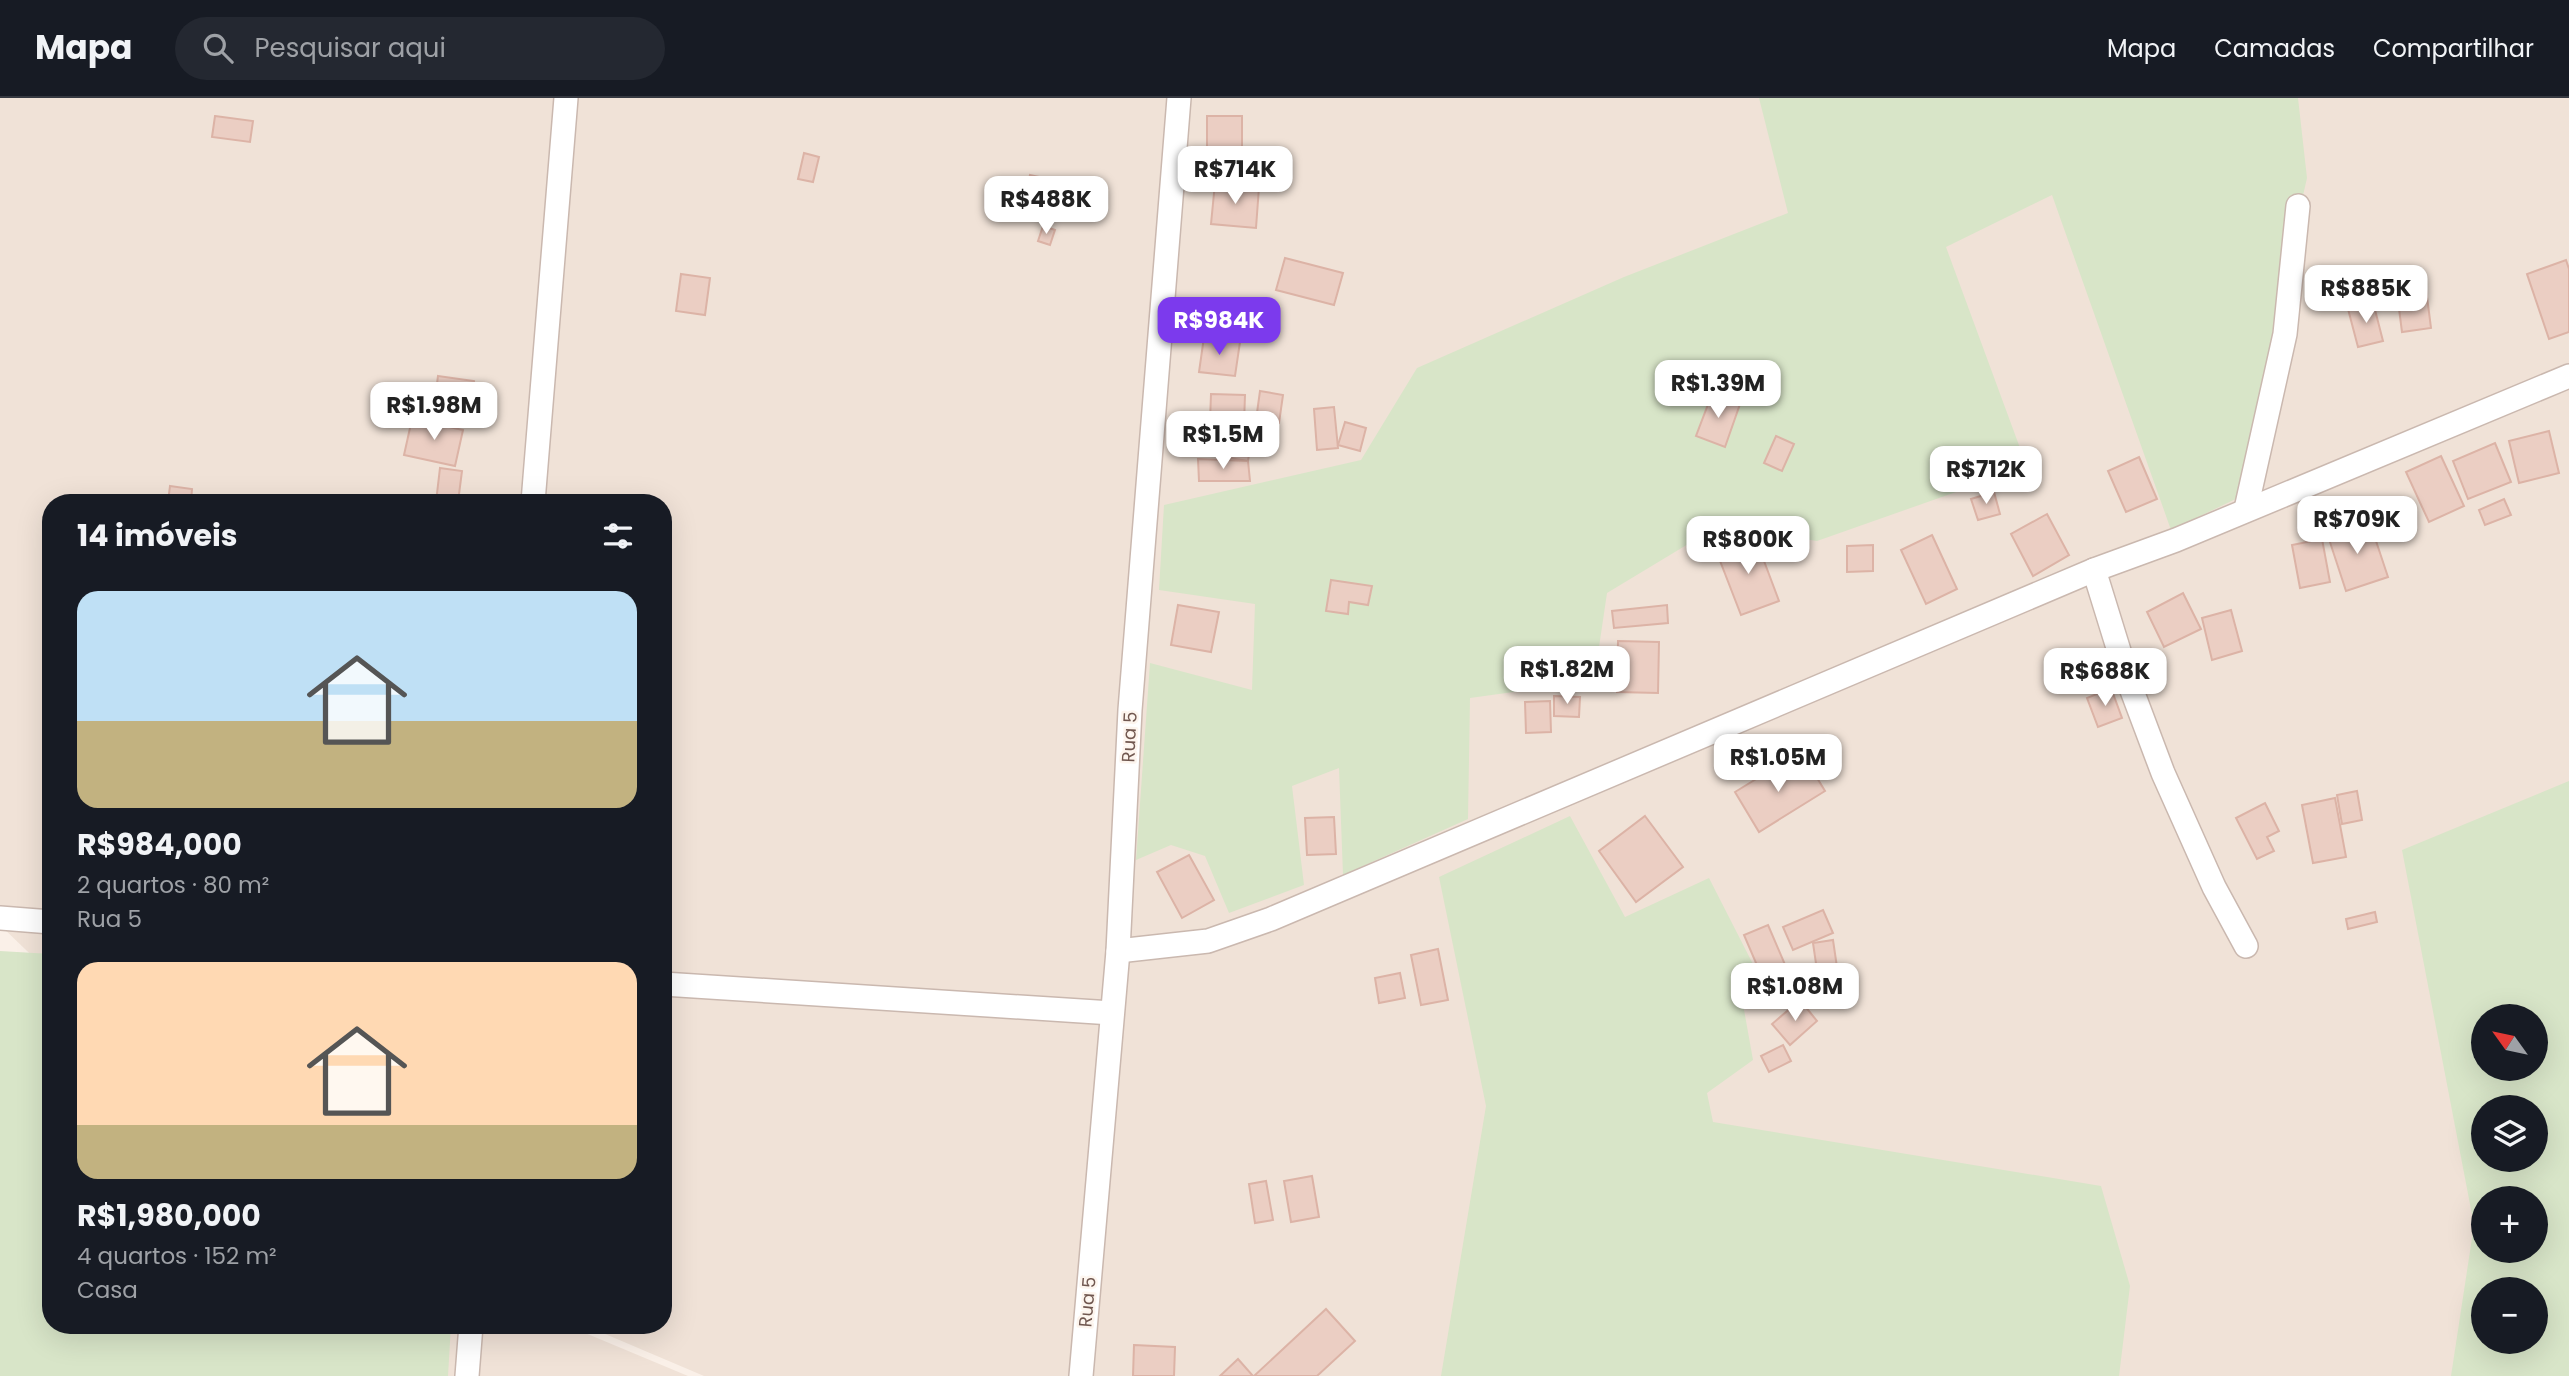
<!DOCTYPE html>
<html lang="pt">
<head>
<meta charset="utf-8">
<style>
	body { margin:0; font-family:Poppins,sans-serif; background:#242831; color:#f1f3f6; height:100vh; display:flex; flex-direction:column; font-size:26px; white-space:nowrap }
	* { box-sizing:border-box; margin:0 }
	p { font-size:23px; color:#9ea1a6 }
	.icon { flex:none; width:38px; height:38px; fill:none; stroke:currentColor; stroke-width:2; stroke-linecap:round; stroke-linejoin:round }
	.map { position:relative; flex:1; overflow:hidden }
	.drawer { position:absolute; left:42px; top:396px; width:630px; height:840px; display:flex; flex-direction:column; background:#171b24; border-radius:28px; box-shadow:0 7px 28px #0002 }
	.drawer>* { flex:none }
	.needle { width:46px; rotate:303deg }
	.controls { position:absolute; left:2471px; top:906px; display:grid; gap:14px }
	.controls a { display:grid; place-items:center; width:77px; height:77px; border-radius:50%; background:#171b24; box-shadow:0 7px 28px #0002; font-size:35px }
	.price { position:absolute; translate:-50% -60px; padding:0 16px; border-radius:14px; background:#fff; color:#222; font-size:23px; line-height:46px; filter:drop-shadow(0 2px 4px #0008) }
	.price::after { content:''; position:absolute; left:50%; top:42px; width:21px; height:16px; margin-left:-10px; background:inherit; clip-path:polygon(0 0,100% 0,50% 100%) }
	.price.selected { background:#7c3aed; color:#fff }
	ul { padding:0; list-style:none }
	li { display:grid; align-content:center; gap:14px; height:371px; padding:0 35px }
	li span { display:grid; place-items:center; height:217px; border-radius:21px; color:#555 }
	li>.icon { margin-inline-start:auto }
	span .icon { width:126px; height:126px; fill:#fffc; stroke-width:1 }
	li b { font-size:30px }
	h2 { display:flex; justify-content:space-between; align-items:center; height:84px; padding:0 35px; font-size:30px }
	header { display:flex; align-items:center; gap:42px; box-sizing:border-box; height:98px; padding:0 35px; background:#171b24; border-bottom:2px solid #363941 }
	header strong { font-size:33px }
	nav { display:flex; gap:38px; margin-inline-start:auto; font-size:24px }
	.search { width:490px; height:63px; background:#242831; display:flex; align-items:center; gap:18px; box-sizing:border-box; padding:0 24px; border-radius:38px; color:#9ea1a6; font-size:26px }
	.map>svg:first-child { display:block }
	.residential { fill:#f0e2d7; fill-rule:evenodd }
	.green { fill:#d8e5c8; fill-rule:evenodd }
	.building { fill:#ebcec3; stroke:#dcb3a6; stroke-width:2 }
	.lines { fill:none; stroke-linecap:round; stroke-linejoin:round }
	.minor-casing { stroke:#cab8af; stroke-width:26 }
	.minor { stroke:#fff; stroke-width:23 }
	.labels { text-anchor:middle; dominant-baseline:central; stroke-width:5; stroke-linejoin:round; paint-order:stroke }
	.street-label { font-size:18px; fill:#70574f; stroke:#fdf5ee }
</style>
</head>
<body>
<header>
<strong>Mapa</strong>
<div class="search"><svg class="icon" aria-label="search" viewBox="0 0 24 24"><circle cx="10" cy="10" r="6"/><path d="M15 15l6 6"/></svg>Pesquisar aqui</div>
<nav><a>Mapa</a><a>Camadas</a><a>Compartilhar</a></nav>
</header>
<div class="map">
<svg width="2569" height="1278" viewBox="0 0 2569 1278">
	<rect width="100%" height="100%" fill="#faf0e8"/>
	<g class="residential">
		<path d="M 0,0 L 2569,0 L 2569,1278 L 704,1278 L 584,1227 L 663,1227 L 663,404 L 51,404 L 51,876 L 0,827 ZM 2483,919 L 2536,919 L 2536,971 L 2483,971 ZM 2483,1010 L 2536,1010 L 2536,1062 L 2483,1062 ZM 2483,1101 L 2536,1101 L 2536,1153 L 2483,1153 ZM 2483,1192 L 2536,1192 L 2536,1244 L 2483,1244 Z"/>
		<polygon points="363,1227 566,1227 688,1278 344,1278"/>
	</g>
	<g class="green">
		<polygon points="1759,0 2298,0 2307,80 2275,220 2242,398 2171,432 2052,97 1946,149 2027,369 1817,443 1718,428 1607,495 1594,583 1470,600 1468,721 1343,777 1339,670 1292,688 1304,787 1229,815 1205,758 1171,747 1136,762 1150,565 1252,592 1255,506 1159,492 1164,407 1361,362 1417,270 1624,179 1788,115"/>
		<path d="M 2569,683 L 2569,1278 L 2451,1278 L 2474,1127 L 2402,752 ZM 2483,919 L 2536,919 L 2536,971 L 2483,971 ZM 2483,1010 L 2536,1010 L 2536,1062 L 2483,1062 ZM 2483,1101 L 2536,1101 L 2536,1153 L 2483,1153 ZM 2483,1192 L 2536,1192 L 2536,1244 L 2483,1244 Z"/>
		<polygon points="1570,718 1625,819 1709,780 1757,874 1743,906 1753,962 1707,995 1713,1024 2101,1088 2130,1188 2119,1278 1441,1278 1486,1008 1439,779"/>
		<polygon points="0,853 51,856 51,1227 451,1227 448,1278 0,1278"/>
	</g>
	<g class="building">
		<polygon points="215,18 253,23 250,44 212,39"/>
		<rect x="1207" y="18" width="35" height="36"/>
		<polygon points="804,55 819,59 813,84 798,81"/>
		<polygon points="1030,77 1057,83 1051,109 1024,104"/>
		<polygon points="1215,85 1259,89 1256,130 1211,126"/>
		<polygon points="1043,128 1055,132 1050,147 1038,143"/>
		<polygon points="1285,160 1343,175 1334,207 1276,192"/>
		<polygon points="2566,162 2569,171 2569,234 2549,241 2527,176"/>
		<polygon points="681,176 710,180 705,217 676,213"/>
		<polygon points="2426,191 2431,230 2402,234 2397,195"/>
		<polygon points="2373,204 2383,243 2358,249 2348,211"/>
		<polygon points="1204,239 1240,244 1235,278 1199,274"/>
		<polygon points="438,278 474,283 471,306 435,301"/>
		<polygon points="1260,293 1283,297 1279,325 1256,322"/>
		<polygon points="1211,296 1245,297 1244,326 1210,324"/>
		<polygon points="1712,296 1740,306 1725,349 1696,338"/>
		<polygon points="1334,309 1338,350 1317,352 1314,311"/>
		<polygon points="412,321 463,332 455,368 404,357"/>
		<polygon points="1204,323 1253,331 1248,363 1199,355"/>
		<polygon points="1345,324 1366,330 1360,353 1338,347"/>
		<polygon points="2549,333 2559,375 2519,385 2509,343"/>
		<polygon points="1776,338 1794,346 1782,373 1764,365"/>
		<polygon points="2495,345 2511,384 2468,401 2453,363"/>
		<polygon points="2441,358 2464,408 2429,424 2406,374"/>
		<polygon points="2139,359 2157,401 2126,414 2108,373"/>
		<polygon points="1198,361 1248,363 1250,383 1199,383"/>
		<polygon points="440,370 462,373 458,404 436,404"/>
		<polygon points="170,388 192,391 191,404 168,404"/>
		<polygon points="1994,394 2000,416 1978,422 1971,401"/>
		<polygon points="2504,401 2511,417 2485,427 2479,412"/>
		<polygon points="2047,416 2069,457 2033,478 2011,436"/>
		<polygon points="2354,423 2358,435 2372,431 2388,479 2346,493 2326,432"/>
		<polygon points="1932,437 1957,491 1926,506 1901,452"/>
		<polygon points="1755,439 1779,503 1741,517 1717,455"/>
		<polygon points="2322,441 2330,484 2300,490 2292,447"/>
		<polygon points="1873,447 1873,473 1847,474 1847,448"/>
		<polygon points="1331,482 1372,488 1368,507 1349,504 1348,516 1326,513"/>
		<polygon points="2183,495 2201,531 2164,549 2147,514"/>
		<polygon points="1178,507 1219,514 1211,554 1171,547"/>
		<polygon points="1667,507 1668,525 1614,530 1612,513"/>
		<polygon points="2231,512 2242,553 2212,562 2202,520"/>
		<polygon points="1618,543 1659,544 1658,595 1617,594"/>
		<polygon points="2111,590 2122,620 2098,629 2087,600"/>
		<polygon points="1554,598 1580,599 1579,619 1554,618"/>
		<polygon points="1550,603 1551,634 1526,635 1525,604"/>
		<polygon points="1787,662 1796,678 1811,670 1825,693 1759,734 1735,694"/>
		<polygon points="2357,693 2362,722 2342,726 2337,697"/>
		<polygon points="2335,700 2346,759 2313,765 2302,707"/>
		<polygon points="2265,705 2279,733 2267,739 2274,753 2257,761 2236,720"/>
		<polygon points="1645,718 1683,769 1636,804 1599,753"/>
		<polygon points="1334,719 1336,756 1307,757 1305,720"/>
		<polygon points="1189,757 1214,802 1182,820 1157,774"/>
		<polygon points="1823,812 1833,835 1793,852 1783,829"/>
		<polygon points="2375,814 2377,824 2348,831 2346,821"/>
		<polygon points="1768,827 1786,869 1762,879 1744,837"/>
		<polygon points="1833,842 1839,883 1819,886 1813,845"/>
		<polygon points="1438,851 1448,902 1421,907 1411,857"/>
		<polygon points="1400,875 1405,900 1379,905 1375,880"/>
		<polygon points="1800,902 1817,923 1790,947 1772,926"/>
		<polygon points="1783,947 1791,963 1769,974 1761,958"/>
		<polygon points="1312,1078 1319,1119 1291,1124 1284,1083"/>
		<polygon points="1266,1083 1273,1122 1255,1125 1249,1086"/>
		<polygon points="1326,1211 1355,1243 1317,1278 1254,1278"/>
		<polygon points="1134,1247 1175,1249 1174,1278 1133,1278"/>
		<polygon points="1238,1261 1253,1278 1220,1278"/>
	</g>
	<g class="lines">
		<defs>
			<g id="minor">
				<polyline points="533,404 566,0"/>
				<polyline points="2246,411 2285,236 2298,108"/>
				<polyline points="2094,472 2128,582 2163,675 2214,789 2246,848"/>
				<polyline points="0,820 51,824"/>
				<polyline points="1118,853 1208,843 1271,821 2094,472 2176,442 2569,278"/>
				<polyline points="663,886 1112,915"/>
				<polyline points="467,1278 471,1227"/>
				<polyline points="1081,1278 1118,853 1130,612 1179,0"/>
			</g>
		</defs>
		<use href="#minor" class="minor-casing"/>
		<use href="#minor" class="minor"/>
	</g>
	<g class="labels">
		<g class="street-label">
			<text transform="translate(1129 639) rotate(-87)">Rua 5</text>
			<text transform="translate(1087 1204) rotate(-85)">Rua 5</text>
		</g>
	</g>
</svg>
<div class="controls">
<a><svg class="needle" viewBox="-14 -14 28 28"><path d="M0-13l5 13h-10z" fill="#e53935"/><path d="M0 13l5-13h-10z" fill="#9ea1a6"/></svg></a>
<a><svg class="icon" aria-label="layers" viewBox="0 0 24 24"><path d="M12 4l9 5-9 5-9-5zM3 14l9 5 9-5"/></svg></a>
<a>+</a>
<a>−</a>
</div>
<b class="price" style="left:1235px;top:108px">R$714K</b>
<b class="price" style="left:1046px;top:138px">R$488K</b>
<b class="price" style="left:2366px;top:227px">R$885K</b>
<b class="price selected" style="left:1219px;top:259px">R$984K</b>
<b class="price" style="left:1718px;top:322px">R$1.39M</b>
<b class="price" style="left:434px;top:344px">R$1.98M</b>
<b class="price" style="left:1223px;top:373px">R$1.5M</b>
<b class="price" style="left:1986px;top:408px">R$712K</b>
<b class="price" style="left:2357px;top:458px">R$709K</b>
<b class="price" style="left:1748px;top:478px">R$800K</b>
<b class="price" style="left:1567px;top:608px">R$1.82M</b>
<b class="price" style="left:2105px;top:610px">R$688K</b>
<b class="price" style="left:1778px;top:696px">R$1.05M</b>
<b class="price" style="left:1795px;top:925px">R$1.08M</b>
<section class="drawer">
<h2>14 imóveis<svg class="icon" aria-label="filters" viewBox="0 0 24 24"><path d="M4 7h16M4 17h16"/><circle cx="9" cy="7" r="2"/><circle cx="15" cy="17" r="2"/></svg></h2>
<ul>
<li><span style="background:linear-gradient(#bfe0f5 60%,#c2b280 0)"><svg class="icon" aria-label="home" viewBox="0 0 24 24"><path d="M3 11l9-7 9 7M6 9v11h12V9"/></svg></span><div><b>R$984,000</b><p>2 quartos · 80 m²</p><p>Rua 5</p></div></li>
<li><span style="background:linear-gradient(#ffd9b3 75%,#c2b280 0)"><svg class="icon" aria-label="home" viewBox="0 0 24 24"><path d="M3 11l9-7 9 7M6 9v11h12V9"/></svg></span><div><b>R$1,980,000</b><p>4 quartos · 152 m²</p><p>Casa</p></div></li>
</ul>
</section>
</div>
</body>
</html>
